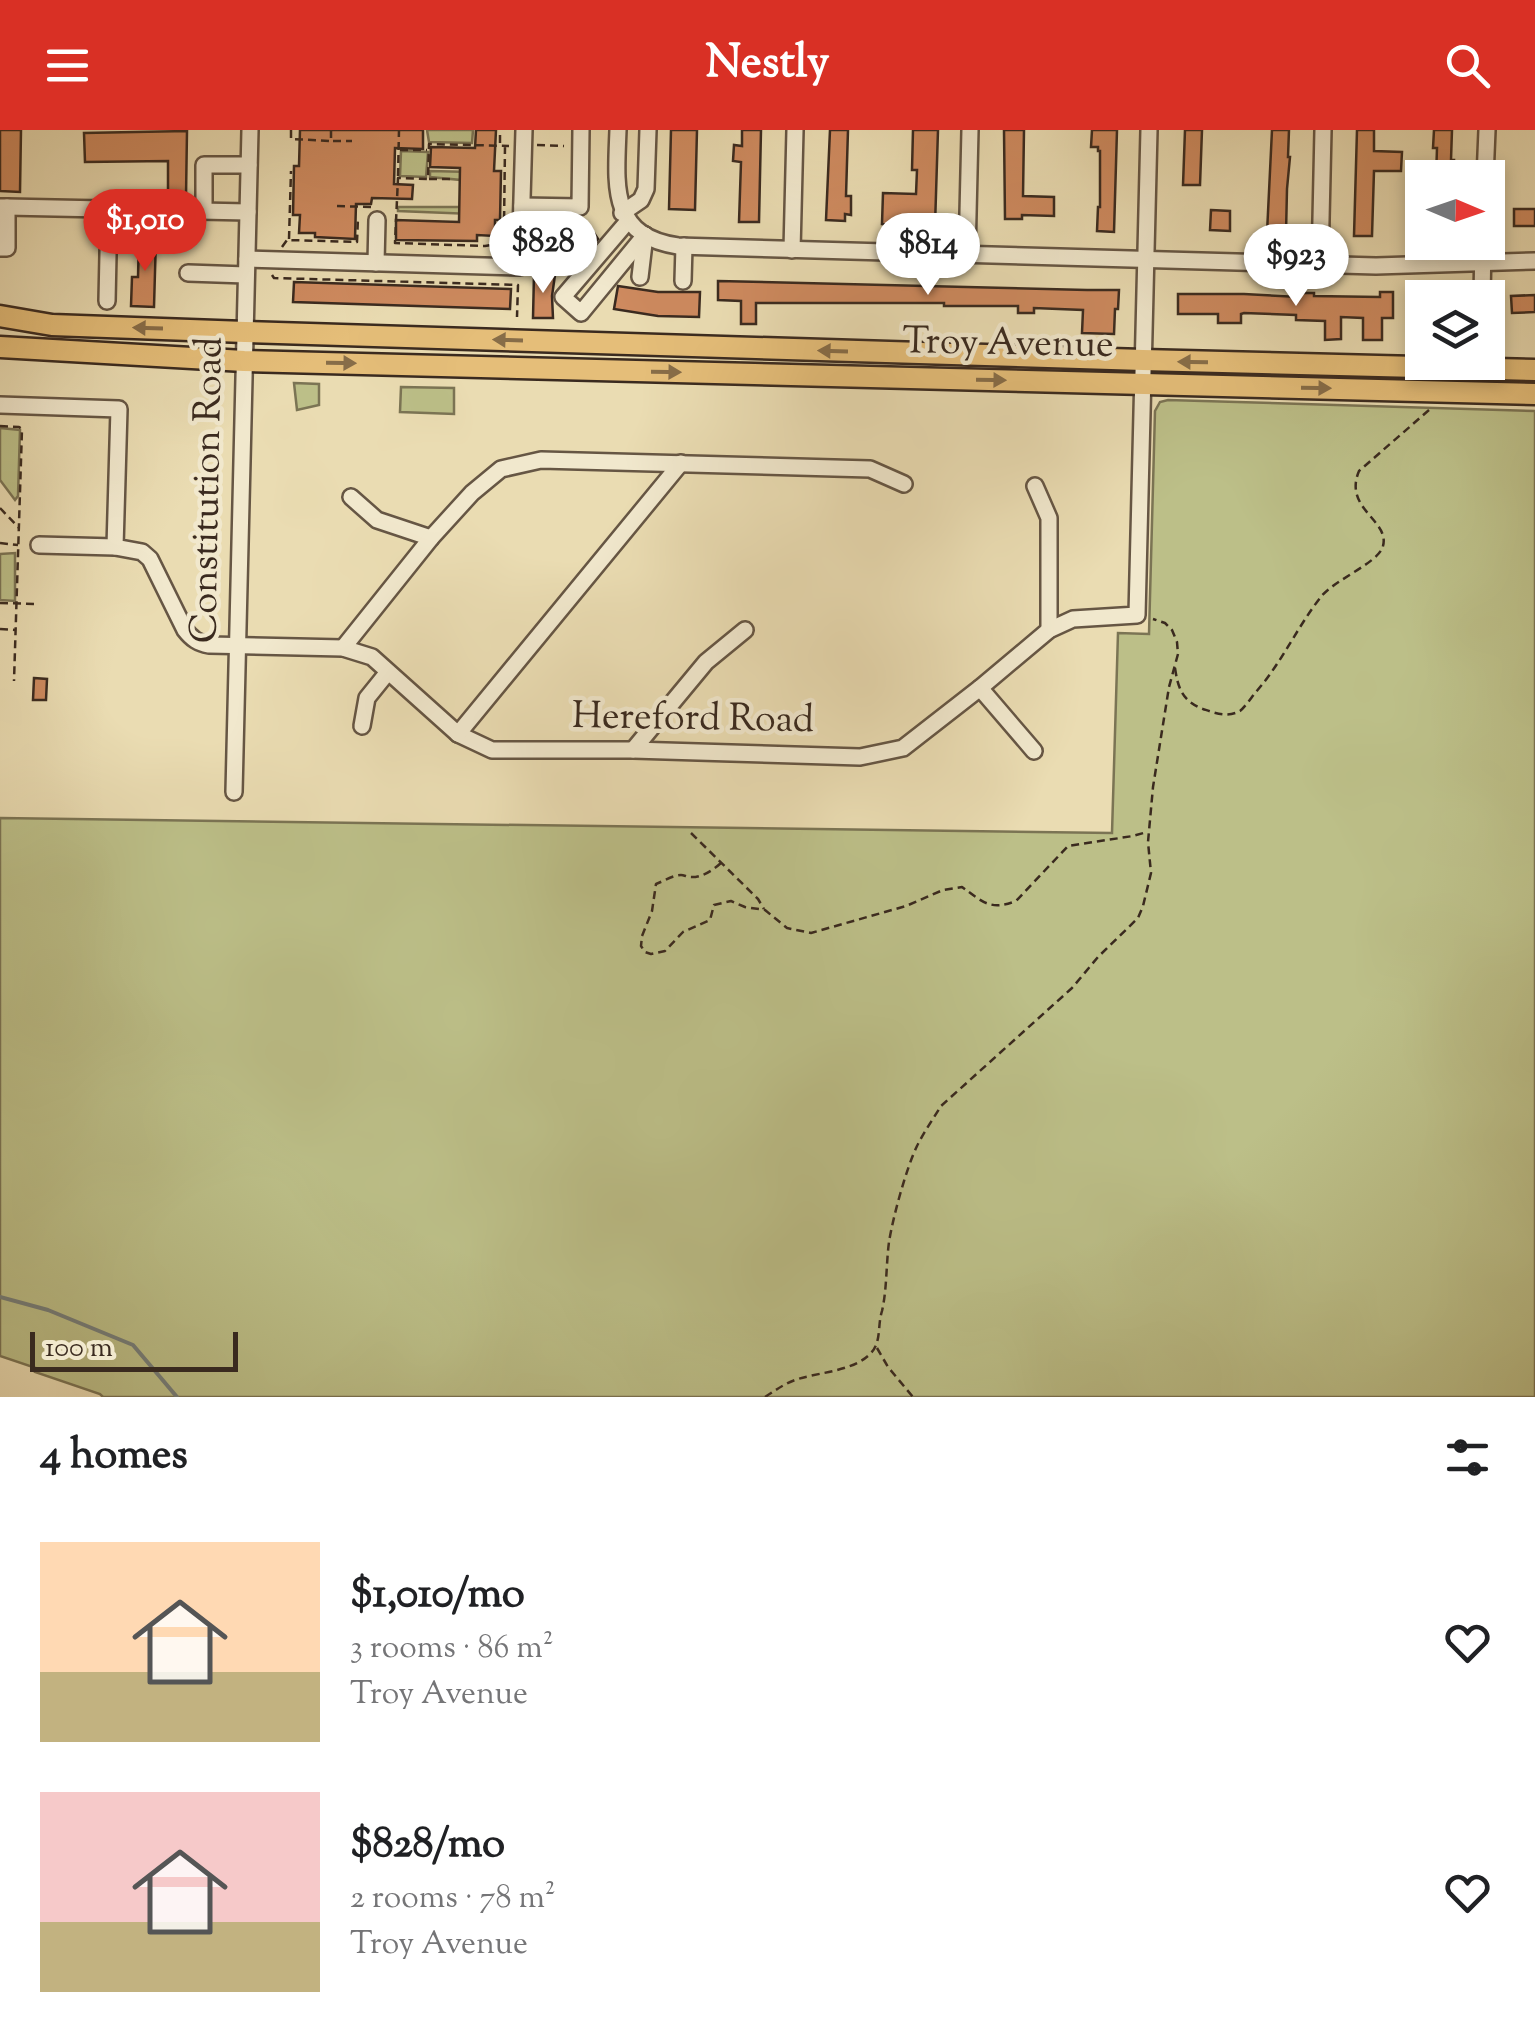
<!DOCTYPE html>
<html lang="en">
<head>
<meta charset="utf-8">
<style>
	body { margin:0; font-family:"Sorts Mill Goudy",serif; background:#f6f6f6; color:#202124; height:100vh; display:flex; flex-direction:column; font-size:38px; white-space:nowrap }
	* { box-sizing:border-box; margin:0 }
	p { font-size:32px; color:#757577 }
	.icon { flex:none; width:55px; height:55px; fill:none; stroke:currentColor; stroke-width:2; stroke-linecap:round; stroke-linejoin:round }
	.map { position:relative; height:1267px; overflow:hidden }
	.drawer { display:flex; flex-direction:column; background:#fff; flex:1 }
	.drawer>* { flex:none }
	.needle { width:65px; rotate:92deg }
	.fabs { position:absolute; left:1405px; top:30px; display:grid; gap:20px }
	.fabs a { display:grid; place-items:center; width:100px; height:100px; border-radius:0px; background:#fff; box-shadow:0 5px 15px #0003; font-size:50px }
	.scale { position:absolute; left:30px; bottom:25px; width:208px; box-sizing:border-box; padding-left:10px; border:5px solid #3a2a1f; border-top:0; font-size:28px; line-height:35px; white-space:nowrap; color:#3a2a1f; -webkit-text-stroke:8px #f1e8cd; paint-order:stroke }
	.price { position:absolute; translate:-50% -85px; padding:0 22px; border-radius:35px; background:#fff; color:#222; font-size:32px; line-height:65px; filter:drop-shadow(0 2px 5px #0008) }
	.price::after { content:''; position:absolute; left:50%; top:60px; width:30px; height:22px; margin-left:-15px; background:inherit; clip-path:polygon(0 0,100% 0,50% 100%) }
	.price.selected { background:#d93025; color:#fff }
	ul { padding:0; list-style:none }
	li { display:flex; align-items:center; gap:30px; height:250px; padding:0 40px }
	li span { display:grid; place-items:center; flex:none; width:280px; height:200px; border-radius:0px; color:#555 }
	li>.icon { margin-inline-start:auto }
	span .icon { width:120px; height:120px; fill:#fffc; stroke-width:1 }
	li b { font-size:42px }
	h2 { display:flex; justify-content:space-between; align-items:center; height:120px; padding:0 40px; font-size:42px }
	header { display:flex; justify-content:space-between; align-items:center; height:130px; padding:0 40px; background:#d93025; color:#fff; font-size:45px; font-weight:700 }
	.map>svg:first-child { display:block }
	.green { fill:#bcbf88; stroke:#7b7454; stroke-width:2.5 }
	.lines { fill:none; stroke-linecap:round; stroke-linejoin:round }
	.stream { stroke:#767f7b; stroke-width:4 }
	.building { fill:#ce8a5f; stroke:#3a2a1f; stroke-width:2.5 }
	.minor-casing { stroke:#665644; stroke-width:20 }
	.major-casing { stroke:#3a2a1f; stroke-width:25 }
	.path { stroke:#3a2a1f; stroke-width:2.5; stroke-dasharray:8 5; stroke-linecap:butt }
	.minor { stroke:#f1e8cd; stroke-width:15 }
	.major { stroke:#e5be79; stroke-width:20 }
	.oneway { fill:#876d48 }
	.labels { text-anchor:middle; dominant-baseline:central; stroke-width:9; stroke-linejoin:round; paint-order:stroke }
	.street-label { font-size:38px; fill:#3a2a1f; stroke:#f1e8cd }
</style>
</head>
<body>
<header><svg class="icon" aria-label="menu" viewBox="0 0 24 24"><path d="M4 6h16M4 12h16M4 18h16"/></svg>Nestly<svg class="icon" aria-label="search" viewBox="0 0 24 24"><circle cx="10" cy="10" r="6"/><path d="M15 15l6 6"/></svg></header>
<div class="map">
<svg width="1535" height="1267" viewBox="0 0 1535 1267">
	<rect width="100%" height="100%" fill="#eadcb2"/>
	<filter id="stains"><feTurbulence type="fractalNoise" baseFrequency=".002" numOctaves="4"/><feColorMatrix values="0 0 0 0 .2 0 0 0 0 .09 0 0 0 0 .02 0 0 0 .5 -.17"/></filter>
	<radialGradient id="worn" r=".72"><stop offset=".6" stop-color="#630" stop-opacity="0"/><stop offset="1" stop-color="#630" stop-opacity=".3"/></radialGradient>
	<g class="green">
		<polygon points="427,0 473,0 472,13 429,12"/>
		<polygon points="401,21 428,22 426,47 400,46"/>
		<polygon points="430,41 472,42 472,84 398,81 398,77 470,77 471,51 430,47"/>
		<polygon points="294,253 319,254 319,275 297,280"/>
		<polygon points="401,257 454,258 454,284 400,282"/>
		<polygon points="1168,270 1535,281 1535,1267 103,1267 100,1264 35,1242 36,1238 0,1226 0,688 1112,703 1118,503 1149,504 1155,281 1160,272"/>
		<polygon points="0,298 20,300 18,366 15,370 0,350"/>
		<polygon points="15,423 15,471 0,470 0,424"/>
	</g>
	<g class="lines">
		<polyline class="stream" points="0,1167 48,1180 133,1215 177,1267"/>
	</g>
	<g class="building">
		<polygon points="0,0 21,0 20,62 0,61"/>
		<polygon points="300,0 423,0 423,19 395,18 394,54 413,55 412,69 372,68 371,74 356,74 355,109 315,107 315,103 299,103 300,85 293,85 294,36 299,36"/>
		<polygon points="476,0 496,0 494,41 501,41 500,90 495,90 495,106 477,105 477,111 396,110 396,90 459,92 460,38 430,37 431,17 475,18"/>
		<polygon points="671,0 697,0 695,80 669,79"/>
		<polygon points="742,0 761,0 759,92 739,92 741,32 733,31 734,15 742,16"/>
		<polygon points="830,0 848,0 846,66 851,66 851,85 845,84 845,91 826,90"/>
		<polygon points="913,0 938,0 935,96 882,94 883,63 916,64 917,40 912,40"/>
		<polygon points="1004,0 1024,0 1023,66 1054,67 1054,86 1022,85 1022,89 1005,89"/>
		<polygon points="1092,0 1117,0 1114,102 1097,101 1098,77 1100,77 1100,21 1098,21 1098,17 1091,17"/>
		<polygon points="1185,0 1202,0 1200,55 1183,55"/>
		<polygon points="1272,0 1289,0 1288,27 1290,27 1287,59 1286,103 1267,103"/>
		<polygon points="1357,0 1374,0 1374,21 1402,22 1401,41 1374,41 1372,106 1354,106"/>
		<polygon points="1434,0 1452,0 1451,30 1454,30 1453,48 1436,48 1437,18 1433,18"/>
		<polygon points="187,1 186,66 168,67 168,31 85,32 84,3"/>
		<rect x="1514" y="79" width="21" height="17"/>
		<polygon points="1211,80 1230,81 1230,101 1210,100"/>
		<polygon points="592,100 598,109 580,130 558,142 548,124"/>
		<polygon points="139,107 156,107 154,177 131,176 132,147 138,147"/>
		<polygon points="534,144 555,145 552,166 553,188 533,188"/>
		<polygon points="718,151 1087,160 1119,160 1118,179 1115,179 1114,204 1082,203 1083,180 1034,178 1034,183 1018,183 1018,176 944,176 944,173 756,173 756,194 741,194 741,171 718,170"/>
		<polygon points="294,152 511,159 510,179 293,172"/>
		<polygon points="618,156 658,162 700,162 699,187 658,186 614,179"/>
		<polygon points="1380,162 1393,162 1393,188 1382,188 1382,210 1363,210 1363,188 1341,187 1341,209 1325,210 1325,191 1296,190 1296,185 1244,183 1241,184 1241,193 1218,193 1218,184 1178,184 1178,164 1244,164 1299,167 1299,163 1314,163 1314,166 1380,167"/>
		<polygon points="1535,165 1535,182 1512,183 1511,166"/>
		<polygon points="34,548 47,549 46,570 33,570"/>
	</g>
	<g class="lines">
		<defs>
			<g id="minor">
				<path d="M 618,0 C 616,55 609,106 678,116 L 1376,136 L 1535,131"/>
				<polyline points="1485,48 1487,0"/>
				<polyline points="522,76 580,77 581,0"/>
				<polyline points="0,77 7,77 7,118 0,118"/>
				<polyline points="7,77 248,82"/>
				<polyline points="204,81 204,35 249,35"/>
				<polyline points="622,83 641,70 646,59 648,0"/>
				<polyline points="628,91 563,167 581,183 645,105"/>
				<polyline points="792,120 795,0"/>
				<polyline points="967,125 970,0"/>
				<polyline points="247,129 520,137 524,0"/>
				<polyline points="376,133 377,90"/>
				<polyline points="1320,134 1323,0"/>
				<polyline points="188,143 246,145"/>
				<polyline points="640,147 645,105"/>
				<polyline points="683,151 684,116"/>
				<polyline points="1482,168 1483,112"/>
				<polyline points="107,171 109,78"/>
				<path d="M 0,275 L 119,279 L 115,417 L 142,422 L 150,429 L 185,500 C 192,509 198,513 209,515 L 343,518 L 372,527 L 458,604 L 492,620 L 633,620 L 860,627 L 903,618 L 980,558 L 1049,500 L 1073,489 L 1137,485 L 1149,0"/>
				<polyline points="1035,356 1049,388 1049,500"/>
				<polyline points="351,367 377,390 431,408"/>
				<polyline points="39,415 115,417"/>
				<polyline points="343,518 431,408 472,363 501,339 541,330 870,339 904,354"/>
				<polyline points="980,558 1034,621"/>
				<polyline points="362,596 367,568 388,542"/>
				<polyline points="458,604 681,333"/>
				<polyline points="633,620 706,532 745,500"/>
				<polyline points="234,662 250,0"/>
			</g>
			<g id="major">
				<polyline points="0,186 52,195 245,202 1143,230 1535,240"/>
				<polyline points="0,217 244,231 1535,264"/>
			</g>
		</defs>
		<use href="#minor" class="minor-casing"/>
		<use href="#major" class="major-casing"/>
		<g class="path">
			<polyline points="291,0 291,9 331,11"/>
			<polyline points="331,0 331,11 352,11"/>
			<polyline points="500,13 500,0"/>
			<polyline points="537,15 564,16"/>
			<path d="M 505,16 L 504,96 C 502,107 497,115 485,116 L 395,113 L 398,48 L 428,49 L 429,14 L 509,16"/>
			<polyline points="400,20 427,20"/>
			<polyline points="398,46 399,0"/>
			<polyline points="429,49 452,49"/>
			<polyline points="337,76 371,77"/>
			<polyline points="289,109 291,41"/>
			<polyline points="282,117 287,110 357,112 358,87"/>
			<polyline points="272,145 274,148 518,155 517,187"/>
			<polyline points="0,296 19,297 22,299 14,551"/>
			<polyline points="0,378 19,398"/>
			<polyline points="0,413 18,415"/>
			<polyline points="0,473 38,474"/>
			<polyline points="0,499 15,500"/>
			<path d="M 1175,538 C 1178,558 1182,571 1203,579 C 1215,583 1227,588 1240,581 C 1245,577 1251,568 1255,563 C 1281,534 1296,499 1320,468 C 1333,450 1379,433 1383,416 C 1390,390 1343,379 1359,341 L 1429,280"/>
			<polyline points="691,703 758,769 764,779"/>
			<path d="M 721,733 C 713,740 702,748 690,747 C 687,747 684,745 681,745 C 673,745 664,751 656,754 L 652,781 L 642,806 L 641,816 L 645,822 L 651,824 L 665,821 L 683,802 L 710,790 L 714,775 L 731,771 L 745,777 L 765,780 L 787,798 L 811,803 L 906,776 L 943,760 L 962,757 C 983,772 990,781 1016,771 L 1068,716 L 1133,706 L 1147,702"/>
			<polyline points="877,1218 888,1237 913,1267"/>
			<path d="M 765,1267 C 776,1260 785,1253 798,1249 C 821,1242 853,1241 870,1224 C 882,1212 877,1197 882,1181 C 887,1159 886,1135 889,1112 C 893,1087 906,1039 917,1016 C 924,1002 933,989 941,976 L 1072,858 L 1098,827 L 1138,788 L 1143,776 L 1151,743 L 1148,712 L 1153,657 L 1169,557 L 1178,524 L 1177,512 L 1172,500 L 1165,493 L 1153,489"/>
		</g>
		<use href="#minor" class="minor"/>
		<use href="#major" class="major"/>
	</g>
	<defs><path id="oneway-solid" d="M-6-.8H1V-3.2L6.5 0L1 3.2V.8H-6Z" transform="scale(2.5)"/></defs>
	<g class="oneway">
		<use href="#oneway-solid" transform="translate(148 198) rotate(-178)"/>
		<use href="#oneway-solid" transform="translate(508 210) rotate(-178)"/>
		<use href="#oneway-solid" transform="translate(833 221) rotate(-178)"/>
		<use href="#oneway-solid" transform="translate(1193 232) rotate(-179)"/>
		<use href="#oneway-solid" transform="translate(341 233) rotate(1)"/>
		<use href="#oneway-solid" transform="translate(666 242) rotate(1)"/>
		<use href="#oneway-solid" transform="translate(991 250) rotate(1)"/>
		<use href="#oneway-solid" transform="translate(1316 258) rotate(1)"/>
	</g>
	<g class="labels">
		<g class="street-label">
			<text transform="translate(1008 215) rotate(1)">Troy Avenue</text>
			<text transform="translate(209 360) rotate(-89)">Constitution Road</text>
			<text transform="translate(693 590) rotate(1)">Hereford Road</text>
		</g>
	</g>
	<rect width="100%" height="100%" filter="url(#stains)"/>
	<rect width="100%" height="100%" fill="url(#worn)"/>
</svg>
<div class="fabs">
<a><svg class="needle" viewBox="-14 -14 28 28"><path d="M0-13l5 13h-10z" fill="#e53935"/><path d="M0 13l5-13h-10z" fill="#757577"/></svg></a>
<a><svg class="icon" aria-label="layers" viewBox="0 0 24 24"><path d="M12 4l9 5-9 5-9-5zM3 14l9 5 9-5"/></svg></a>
</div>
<div class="scale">100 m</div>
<b class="price selected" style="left:145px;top:144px">$1,010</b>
<b class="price" style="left:543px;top:166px">$828</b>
<b class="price" style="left:928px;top:168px">$814</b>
<b class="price" style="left:1296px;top:179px">$923</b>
</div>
<section class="drawer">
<h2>4 homes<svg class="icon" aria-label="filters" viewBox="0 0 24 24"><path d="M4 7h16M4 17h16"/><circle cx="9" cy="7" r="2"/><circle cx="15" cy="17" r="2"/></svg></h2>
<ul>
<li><span style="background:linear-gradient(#ffd9b3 65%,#c2b280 0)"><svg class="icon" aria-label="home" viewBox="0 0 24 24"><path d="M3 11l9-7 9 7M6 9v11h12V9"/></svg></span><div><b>$1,010/mo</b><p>3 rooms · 86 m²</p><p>Troy Avenue</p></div><svg class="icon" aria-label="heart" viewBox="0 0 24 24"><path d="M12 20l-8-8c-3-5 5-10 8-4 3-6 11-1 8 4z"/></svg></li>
<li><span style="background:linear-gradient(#f6c9c9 65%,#c2b280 0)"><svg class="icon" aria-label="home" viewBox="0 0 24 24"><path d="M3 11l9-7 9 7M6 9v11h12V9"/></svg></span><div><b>$828/mo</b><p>2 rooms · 78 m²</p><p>Troy Avenue</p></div><svg class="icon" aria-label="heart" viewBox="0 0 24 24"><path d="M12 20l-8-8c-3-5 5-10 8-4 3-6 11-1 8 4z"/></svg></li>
</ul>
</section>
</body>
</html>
